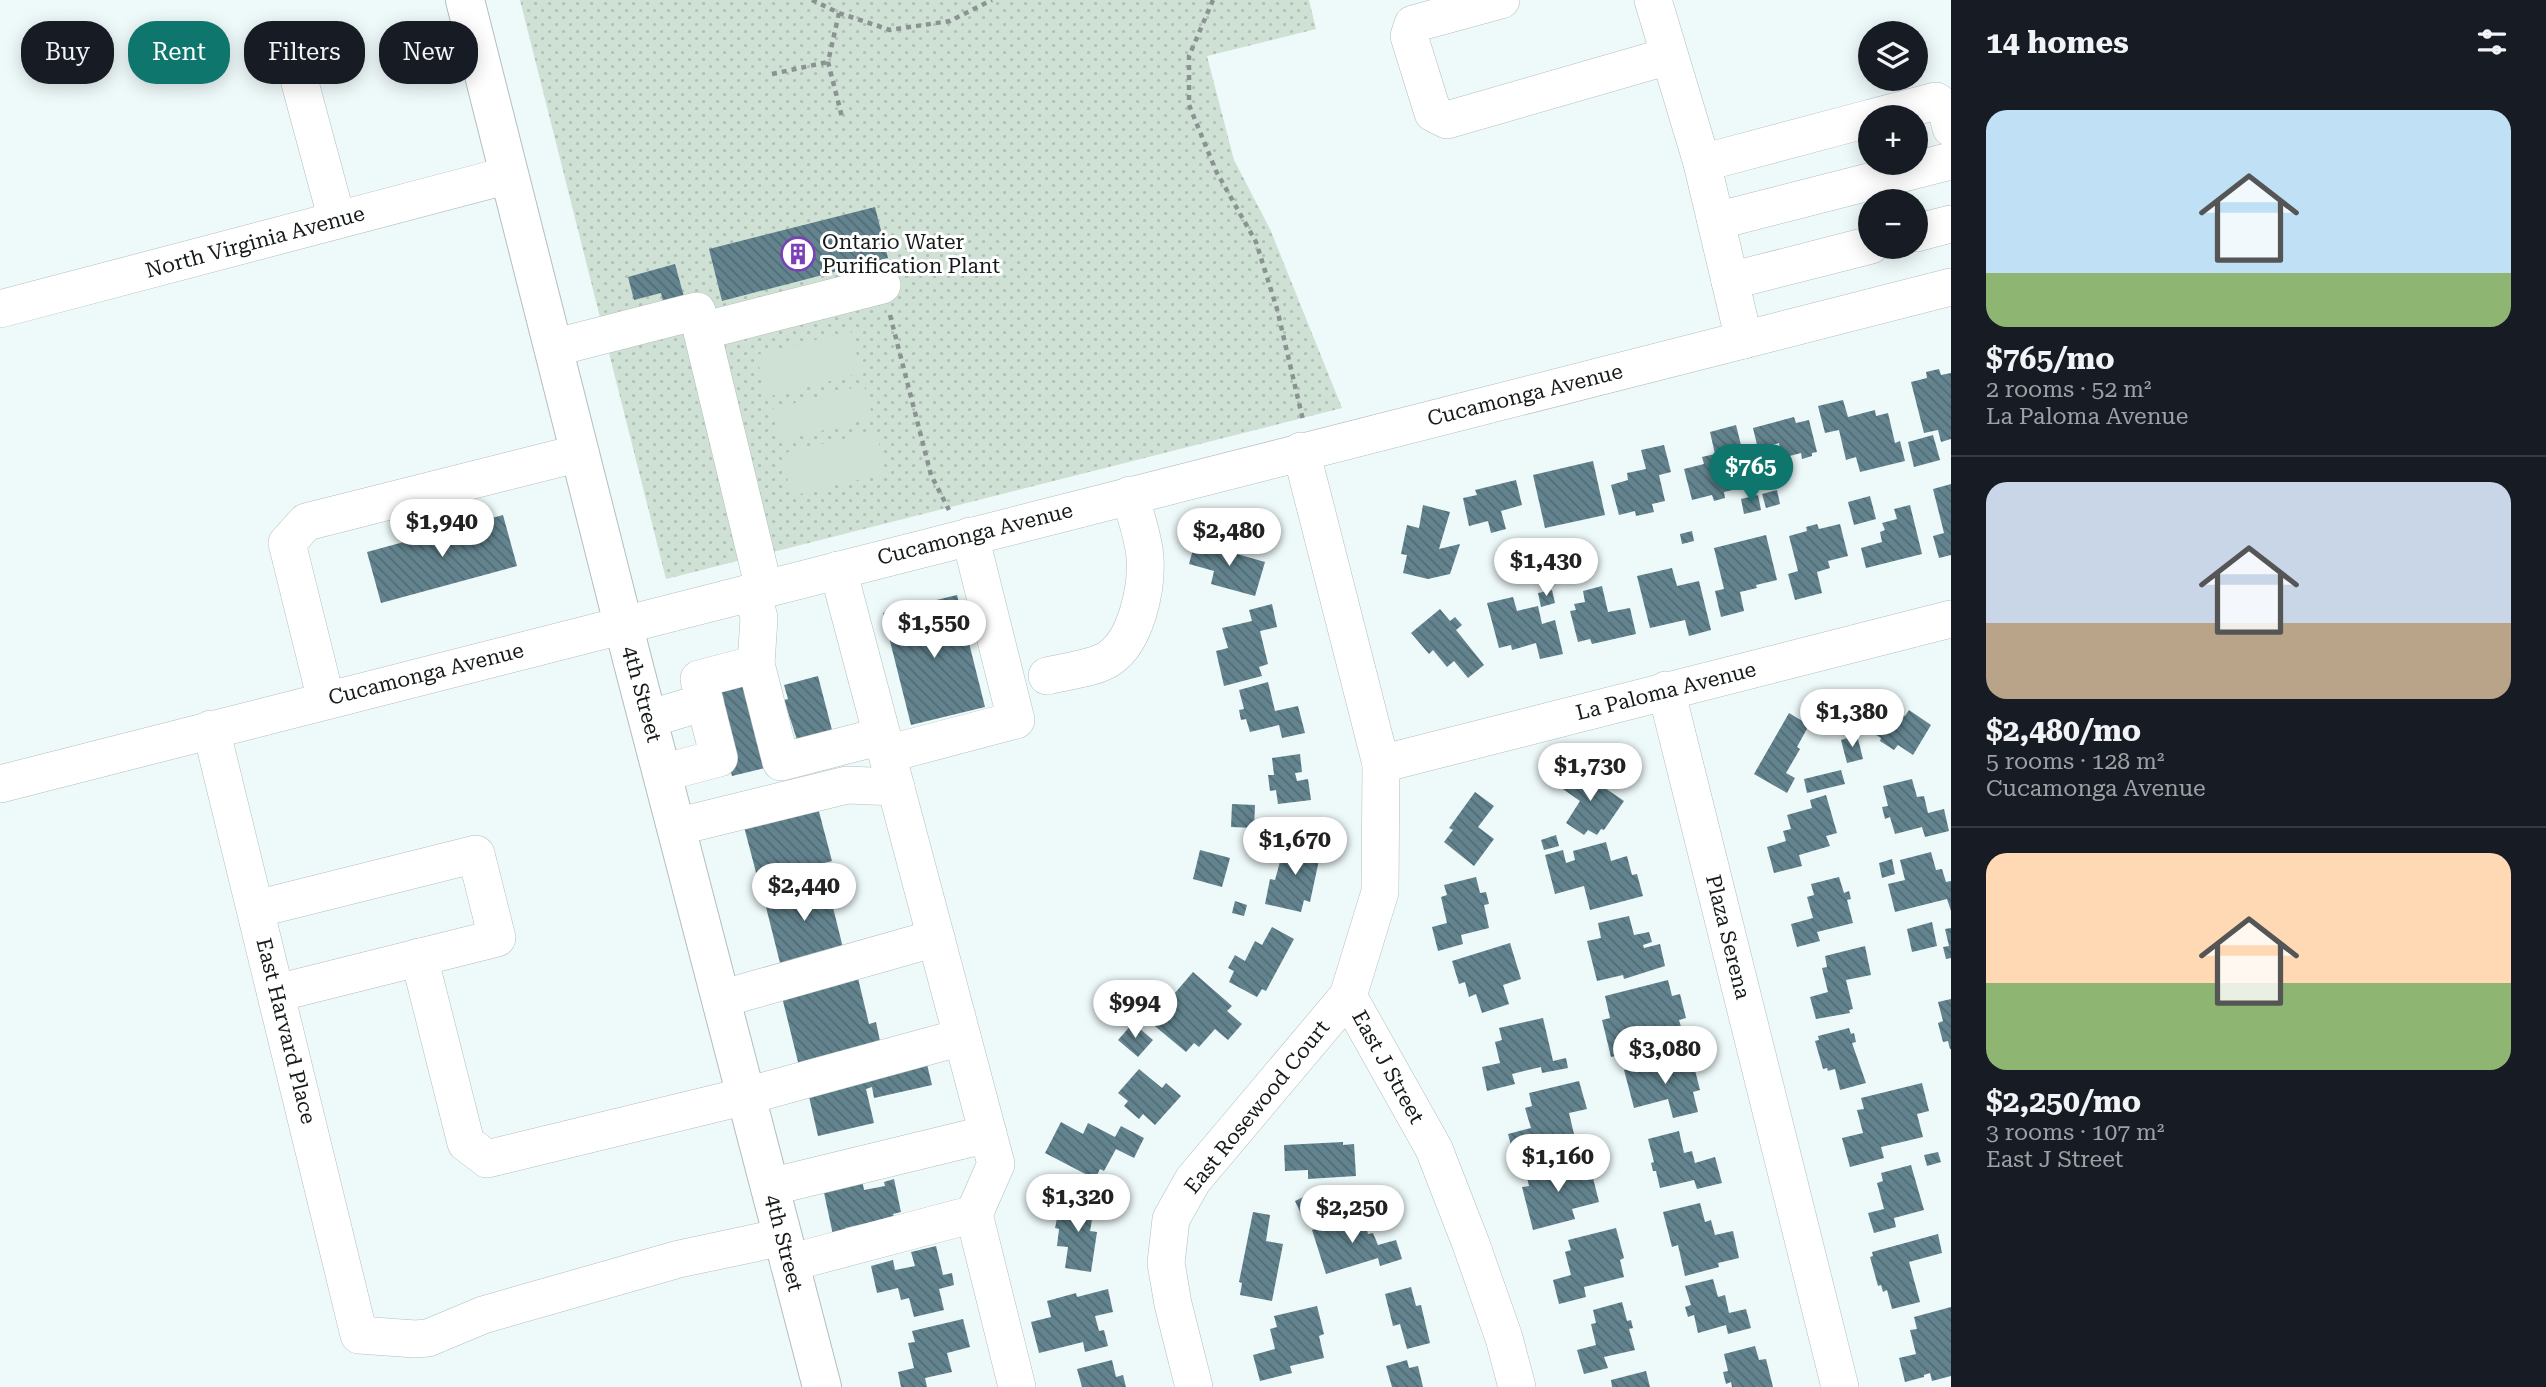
<!DOCTYPE html>
<html lang="en">
<head>
<meta charset="utf-8">
<style>
	body { margin:0; font-family:"Roboto Serif",serif; background:#242831; color:#f1f3f6; height:100vh; display:flex; flex-direction:column; font-size:26px; white-space:nowrap }
	* { box-sizing:border-box; margin:0 }
	p { font-size:23px; color:#9ea1a6 }
	.icon { flex:none; width:38px; height:38px; fill:none; stroke:currentColor; stroke-width:2; stroke-linecap:round; stroke-linejoin:round }
	.map { position:relative; flex:1; overflow:hidden }
	.sheet { display:flex; flex-direction:column; background:#171b24; width:595px }
	.sheet>* { flex:none }
	.banner { position:absolute; left:21px; top:21px; width:665px; height:63px; display:flex; gap:14px }
	.buttons { position:absolute; left:1858px; top:21px; display:grid; gap:14px }
	.buttons a { display:grid; place-items:center; width:70px; height:70px; border-radius:50%; background:#171b24; box-shadow:0 4px 18px #0003; font-size:35px }
	.price { position:absolute; translate:-50% -60px; padding:0 16px; border-radius:24px; background:#fff; color:#222; font-size:23px; line-height:46px; filter:drop-shadow(0 2px 4px #0008) }
	.price::after { content:''; position:absolute; left:50%; top:42px; width:21px; height:16px; margin-left:-10px; background:inherit; clip-path:polygon(0 0,100% 0,50% 100%) }
	.price.on { background:#0f766e; color:#fff }
	ul { padding:0; list-style:none }
	li { display:grid; align-content:center; gap:14px; height:371px; padding:0 35px }
	li+li { border-top:2px solid #363941 }
	li span { display:grid; place-items:center; height:217px; border-radius:21px; color:#555 }
	li>.icon { margin-inline-start:auto }
	span .icon { width:126px; height:126px; fill:#fffc; stroke-width:1 }
	li b { font-size:30px }
	h2 { display:flex; justify-content:space-between; align-items:center; height:84px; padding:0 35px; font-size:30px }
	.tag { padding:0 24px; border-radius:28px; background:#171b24; box-shadow:0 4px 18px #0003; font-size:24px; line-height:63px }
	.tag.on { background:#0f766e; color:#fff }
	main { display:flex; flex:1; min-height:0 }
	.map>svg:first-child { display:block }
	.green { fill:url(#green-dots) }
	.pitch { fill:#cee1d4 }
	.building { fill:url(#building-back-hatch) }
	.lines { fill:none; stroke-linecap:round; stroke-linejoin:round }
	.minor-casing { stroke:#b3bebe; stroke-width:38 }
	.major-casing { stroke:#b3bebe; stroke-width:40 }
	.path { stroke:#8a9292; stroke-width:4.5; stroke-dasharray:5 5; stroke-linecap:butt }
	.minor { stroke:#fff; stroke-width:37 }
	.major { stroke:#fff; stroke-width:38 }
	.labels { text-anchor:middle; dominant-baseline:central; stroke-width:6; stroke-linejoin:round; paint-order:stroke }
	.street-label { font-size:21px; fill:#161a1a; stroke:#fff }
	.poi-label { font-size:21px; fill:#161a1a; stroke:#fff; text-anchor:start }
</style>
</head>
<body>
<main>
<div class="map">
<svg width="1951" height="1387" viewBox="0 0 1951 1387">
	<defs>
		<pattern id="green-dots" width="8" height="8" patternUnits="userSpaceOnUse" patternTransform="scale(1.75)"><rect width="8" height="8" fill="#cee1d4"/><path d="M2 2h.1M6 6h.1" fill="none" stroke="#b0c0b5" stroke-width="1.8" stroke-linecap="round"/></pattern>
		<pattern id="building-back-hatch" width="6" height="6" patternUnits="userSpaceOnUse" patternTransform="scale(1.75)"><rect width="6" height="6" fill="#63848f"/><path d="M-1 5l2 2M0 0l6 6M5-1l2 2" fill="none" stroke="#516b74"/></pattern>
	</defs>
	<rect width="100%" height="100%" fill="#eef9fa"/>
	<polygon class="green" points="520,0 1309,0 1316,29 1207,56 1234,160 1270,229 1342,408 666,579"/>
	<g class="pitch">
		<polygon points="851,331 861,373 767,397 756,355"/>
		<polygon points="864,385 873,418 780,441 772,409"/>
		<polygon points="876,431 886,473 792,496 781,454"/>
	</g>
	<g class="building">
		<polygon points="875,207 888,258 722,301 709,249"/>
		<polygon points="675,264 686,304 665,309 661,293 634,300 628,277"/>
		<polygon points="1939,369 1941,375 1951,373 1951,439 1941,442 1938,430 1924,433 1911,382 1927,378 1926,372"/>
		<polygon points="1843,400 1848,417 1875,410 1876,416 1888,413 1895,443 1900,441 1905,461 1860,472 1856,457 1846,460 1839,430 1825,433 1818,406"/>
		<polygon points="1794,417 1796,423 1809,420 1817,452 1812,453 1812,456 1802,459 1801,453 1782,458 1779,443 1758,449 1753,428"/>
		<polygon points="1736,425 1742,449 1731,451 1740,488 1724,492 1725,498 1714,501 1712,495 1692,500 1684,469 1704,464 1702,457 1715,454 1710,432"/>
		<polygon points="1933,435 1940,460 1914,467 1908,442"/>
		<polygon points="1664,445 1671,472 1659,475 1665,501 1652,504 1654,512 1636,516 1635,511 1619,515 1611,485 1628,480 1627,473 1646,469 1641,450"/>
		<polygon points="1593,461 1605,515 1545,528 1533,475"/>
		<polygon points="1516,480 1522,505 1501,511 1506,529 1491,533 1488,521 1469,526 1463,498 1477,495 1475,490"/>
		<polygon points="1951,484 1951,555 1939,558 1933,536 1944,533 1933,489"/>
		<polygon points="1777,490 1780,504 1766,508 1762,494"/>
		<polygon points="1758,495 1761,510 1744,514 1741,499"/>
		<polygon points="1870,496 1876,519 1854,525 1848,502"/>
		<polygon points="1423,505 1450,512 1439,549 1460,544 1450,574 1428,579 1403,573 1407,555 1401,554 1407,525 1419,528"/>
		<polygon points="1910,505 1922,554 1866,568 1861,548 1882,542 1880,532 1885,530 1882,523 1897,519 1894,509"/>
		<polygon points="503,515 517,566 381,603 367,552"/>
		<polygon points="1817,524 1819,529 1840,524 1848,556 1828,561 1830,568 1817,572 1822,593 1795,600 1788,574 1798,571 1789,536 1807,531 1806,527"/>
		<polygon points="1692,531 1694,541 1682,544 1680,534"/>
		<polygon points="1766,535 1777,580 1756,585 1757,588 1740,592 1744,611 1721,617 1715,591 1724,589 1714,548"/>
		<polygon points="1195,542 1265,562 1255,596 1211,584 1214,571 1189,564"/>
		<polygon points="1672,568 1677,586 1699,581 1711,630 1689,636 1685,620 1650,628 1637,576"/>
		<polygon points="1602,586 1608,612 1630,608 1636,634 1592,644 1590,639 1578,642 1570,611 1576,610 1574,604 1585,602 1583,591"/>
		<polygon points="1552,590 1555,603 1541,607 1538,593"/>
		<polygon points="957,595 985,707 911,725 883,613"/>
		<polygon points="1513,597 1517,611 1538,606 1542,624 1555,620 1563,654 1540,659 1536,643 1512,650 1511,645 1499,648 1487,603"/>
		<polygon points="1272,604 1277,627 1260,631 1268,664 1259,667 1262,676 1224,686 1216,651 1228,648 1222,628 1252,621 1249,610"/>
		<polygon points="1440,609 1450,621 1455,617 1462,625 1456,630 1484,665 1468,678 1454,661 1447,667 1433,650 1429,654 1411,633"/>
		<polygon points="745,675 769,767 732,776 710,685"/>
		<polygon points="818,676 833,734 798,743 784,700 788,699 784,685"/>
		<polygon points="1268,682 1275,711 1298,706 1305,733 1282,738 1279,725 1250,732 1246,719 1241,720 1239,710 1244,709 1239,690"/>
		<polygon points="1861,697 1885,713 1890,706 1905,716 1909,710 1931,725 1913,755 1898,745 1894,750 1880,741 1881,738 1848,718"/>
		<polygon points="1789,713 1809,725 1797,747 1800,749 1786,773 1795,778 1787,793 1754,774"/>
		<polygon points="1857,735 1863,759 1847,763 1841,740"/>
		<polygon points="1300,754 1302,772 1295,773 1297,781 1308,779 1311,800 1278,804 1276,790 1270,791 1268,775 1274,775 1272,758"/>
		<polygon points="1574,767 1624,801 1604,830 1601,829 1597,835 1588,830 1584,835 1566,823 1580,801 1560,787"/>
		<polygon points="1841,770 1845,784 1807,793 1804,779"/>
		<polygon points="1912,779 1917,797 1924,796 1928,813 1944,809 1949,831 1925,837 1922,827 1895,834 1890,817 1885,819 1882,807 1888,806 1883,786"/>
		<polygon points="1475,792 1494,806 1478,827 1494,839 1474,866 1444,842 1453,830 1449,828"/>
		<polygon points="1826,795 1837,833 1826,836 1830,846 1799,855 1802,866 1774,873 1767,847 1786,841 1783,831 1791,829 1787,815 1812,808 1810,800"/>
		<polygon points="817,804 832,861 758,880 743,823"/>
		<polygon points="1232,804 1255,805 1254,828 1231,827"/>
		<polygon points="1556,835 1559,846 1544,850 1541,840"/>
		<polygon points="1296,840 1322,846 1310,902 1304,900 1301,912 1265,904 1270,879 1275,880 1281,858 1287,860 1290,845 1295,847"/>
		<polygon points="1606,842 1611,861 1627,856 1632,875 1637,874 1643,896 1590,910 1584,886 1555,894 1545,855 1563,850 1566,863 1575,860 1573,851"/>
		<polygon points="1200,850 1230,858 1222,887 1193,879"/>
		<polygon points="1931,852 1936,870 1942,869 1946,882 1951,881 1951,911 1947,899 1895,912 1888,884 1905,880 1900,860"/>
		<polygon points="1892,859 1895,874 1882,878 1879,863"/>
		<polygon points="1476,877 1480,893 1486,892 1489,904 1484,905 1489,928 1461,935 1463,944 1438,951 1432,927 1447,923 1441,897 1447,895 1444,885"/>
		<polygon points="1839,877 1844,893 1849,891 1851,899 1847,900 1853,923 1817,932 1820,941 1797,947 1791,924 1813,918 1807,897 1814,895 1811,884"/>
		<polygon points="826,879 844,952 781,967 763,895"/>
		<polygon points="1235,901 1247,905 1244,916 1232,913"/>
		<polygon points="1629,916 1634,935 1649,932 1652,942 1643,945 1644,948 1660,944 1665,966 1624,979 1623,975 1597,981 1587,941 1601,938 1598,923"/>
		<polygon points="1932,922 1937,946 1912,952 1907,929"/>
		<polygon points="1272,927 1294,939 1266,991 1262,989 1257,997 1229,982 1234,971 1228,968 1235,955 1245,961 1255,941 1262,945"/>
		<polygon points="1951,928 1951,958 1946,959 1943,947 1949,946 1945,929"/>
		<polygon points="1510,943 1521,979 1503,985 1509,1004 1482,1013 1476,994 1469,997 1465,982 1459,984 1452,961"/>
		<polygon points="1865,946 1871,975 1846,980 1853,1009 1849,1010 1850,1013 1816,1019 1810,997 1828,992 1822,968 1827,967 1825,956"/>
		<polygon points="1193,972 1232,1006 1227,1011 1242,1024 1228,1040 1215,1029 1199,1047 1194,1043 1186,1052 1150,1022"/>
		<polygon points="857,974 869,1024 876,1022 881,1046 799,1066 781,993"/>
		<polygon points="1668,980 1672,996 1680,994 1686,1018 1679,1020 1685,1040 1648,1050 1645,1038 1654,1035 1651,1026 1639,1029 1644,1049 1611,1057 1602,1020 1610,1018 1605,996"/>
		<polygon points="1951,999 1951,1049 1950,1049 1948,1041 1943,1042 1938,1023 1943,1021 1938,1002"/>
		<polygon points="1543,1018 1553,1061 1566,1058 1568,1068 1542,1073 1541,1067 1512,1074 1515,1084 1487,1091 1482,1067 1500,1063 1495,1042 1502,1040 1499,1028"/>
		<polygon points="1133,1023 1153,1040 1138,1057 1118,1040"/>
		<polygon points="1849,1028 1851,1034 1854,1033 1856,1042 1852,1043 1866,1083 1840,1090 1835,1069 1828,1071 1827,1068 1823,1069 1815,1041 1819,1040 1818,1036"/>
		<polygon points="1682,1056 1685,1068 1694,1066 1700,1090 1693,1092 1698,1112 1673,1118 1668,1099 1634,1108 1624,1070"/>
		<polygon points="926,1060 932,1085 874,1098 872,1087 866,1089 874,1123 818,1136 807,1088"/>
		<polygon points="1139,1069 1162,1088 1166,1083 1181,1096 1155,1125 1143,1114 1139,1119 1124,1106 1128,1101 1118,1093"/>
		<polygon points="1579,1081 1587,1109 1569,1113 1574,1134 1539,1143 1542,1153 1515,1160 1508,1134 1531,1128 1525,1108 1532,1106 1529,1093"/>
		<polygon points="1922,1083 1929,1111 1917,1114 1923,1137 1881,1147 1884,1158 1850,1167 1842,1138 1863,1133 1857,1110 1864,1109 1861,1098"/>
		<polygon points="1061,1122 1083,1134 1088,1123 1115,1137 1121,1126 1144,1138 1134,1158 1116,1149 1104,1171 1100,1169 1095,1179 1045,1153"/>
		<polygon points="1679,1131 1684,1153 1692,1151 1695,1163 1715,1157 1722,1183 1697,1189 1694,1180 1660,1188 1656,1171 1653,1171 1651,1163 1654,1162 1648,1139"/>
		<polygon points="1343,1142 1343,1145 1354,1144 1356,1176 1308,1179 1308,1170 1285,1171 1284,1145"/>
		<polygon points="1938,1152 1941,1162 1927,1166 1924,1155"/>
		<polygon points="1564,1163 1568,1176 1572,1175 1571,1170 1590,1166 1599,1202 1572,1209 1575,1219 1533,1230 1522,1187 1529,1186 1526,1173"/>
		<polygon points="1911,1165 1924,1210 1894,1218 1896,1227 1874,1233 1868,1213 1884,1209 1877,1183 1883,1181 1881,1173"/>
		<polygon points="862,1179 864,1190 885,1186 884,1182 894,1179 901,1212 893,1214 894,1217 845,1228 846,1232 833,1235 823,1188"/>
		<polygon points="1037,1183 1054,1187 1052,1196 1035,1193"/>
		<polygon points="1308,1195 1315,1210 1302,1216 1295,1201"/>
		<polygon points="1066,1198 1095,1203 1090,1231 1097,1232 1091,1272 1065,1268 1068,1247 1057,1246 1059,1229 1055,1228 1057,1218 1063,1219"/>
		<polygon points="1700,1203 1705,1222 1711,1220 1715,1235 1733,1231 1739,1258 1718,1263 1719,1267 1685,1276 1678,1245 1672,1247 1663,1212"/>
		<polygon points="1253,1212 1270,1215 1266,1241 1283,1244 1272,1301 1240,1295 1242,1283 1239,1282"/>
		<polygon points="1362,1214 1368,1234 1373,1233 1378,1245 1396,1240 1402,1259 1380,1266 1378,1258 1326,1274 1312,1230"/>
		<polygon points="1616,1228 1624,1258 1620,1260 1624,1277 1584,1287 1586,1297 1559,1304 1553,1280 1571,1275 1565,1252 1571,1250 1568,1240"/>
		<polygon points="1938,1234 1942,1253 1909,1262 1920,1302 1892,1309 1887,1290 1883,1292 1881,1285 1878,1286 1870,1257 1873,1256 1872,1252"/>
		<polygon points="936,1246 943,1275 952,1273 954,1285 939,1289 944,1310 914,1317 909,1298 901,1300 898,1288 877,1293 871,1266 893,1260 895,1270 915,1266 911,1252"/>
		<polygon points="1713,1279 1718,1297 1725,1295 1729,1313 1746,1309 1751,1328 1728,1334 1726,1325 1698,1333 1694,1315 1688,1317 1685,1307 1691,1305 1685,1286"/>
		<polygon points="1411,1287 1416,1306 1421,1305 1430,1343 1407,1349 1400,1324 1393,1326 1385,1294"/>
		<polygon points="1108,1289 1113,1312 1095,1316 1099,1331 1104,1330 1108,1346 1085,1352 1083,1342 1039,1353 1031,1322 1051,1317 1047,1301 1076,1293 1077,1297"/>
		<polygon points="1622,1302 1627,1321 1631,1320 1633,1328 1629,1329 1635,1350 1604,1357 1608,1368 1584,1374 1577,1350 1596,1345 1591,1324 1596,1323 1593,1310"/>
		<polygon points="1317,1306 1324,1334 1319,1336 1324,1358 1290,1366 1292,1373 1260,1381 1253,1355 1275,1349 1270,1329 1277,1327 1274,1316"/>
		<polygon points="1951,1307 1951,1376 1932,1381 1930,1373 1924,1375 1924,1377 1905,1382 1899,1358 1916,1354 1910,1330 1917,1329 1914,1317"/>
		<polygon points="963,1319 970,1347 947,1353 952,1372 925,1378 927,1387 901,1387 898,1372 914,1368 908,1343 915,1342 912,1331"/>
		<polygon points="1755,1346 1759,1360 1766,1359 1773,1387 1732,1387 1731,1382 1726,1384 1723,1372 1728,1371 1724,1354"/>
		<polygon points="1112,1360 1116,1377 1123,1375 1126,1387 1082,1387 1077,1369"/>
		<polygon points="1407,1360 1409,1368 1418,1366 1423,1387 1392,1387 1386,1366"/>
		<polygon points="1646,1371 1650,1387 1612,1387 1611,1380"/>
	</g>
	<g class="lines">
		<defs>
			<g id="minor">
				<polyline points="1501,0 1413,24 1409,36 1433,113 1447,120 1669,56"/>
				<polyline points="1653,0 1702,163 1744,340"/>
				<polyline points="300,83 337,220"/>
				<polyline points="1875,117 1936,101 1946,109 1951,128"/>
				<polyline points="1702,163 1871,118"/>
				<polyline points="1716,221 1951,161"/>
				<polyline points="1916,233 1951,224"/>
				<polyline points="1730,281 1871,245"/>
				<polyline points="0,309 509,175"/>
				<polyline points="702,331 882,285"/>
				<polyline points="553,348 697,311 764,589"/>
				<polyline points="1301,451 1381,764 1380,892 1348,996 1434,1149 1471,1244 1504,1338 1517,1387"/>
				<polyline points="752,591 759,618 756,664 781,762 882,736"/>
				<path d="M 1047,676 C 1066,671 1094,669 1110,658 C 1136,640 1147,589 1145,558 C 1144,538 1135,515 1130,495"/>
				<polyline points="1666,690 1840,1387"/>
				<polyline points="326,700 287,543 306,522 580,453"/>
				<polyline points="648,719 705,702"/>
				<polyline points="211,729 359,1335 415,1339 428,1338 483,1315 679,1259 783,1237"/>
				<polyline points="887,754 1016,720 970,536"/>
				<polyline points="1381,764 1951,619"/>
				<polyline points="662,773 719,758 699,679 756,664"/>
				<polyline points="0,784 1951,287"/>
				<polyline points="676,827 847,785 896,787"/>
				<polyline points="256,909 476,854 497,938 277,993"/>
				<polyline points="419,957 466,1143 487,1159 746,1096 962,1037"/>
				<polyline points="721,999 936,938"/>
				<polyline points="770,1187 988,1134"/>
				<polyline points="974,1214 1017,1387"/>
				<polyline points="789,1263 974,1214 996,1164 838,570"/>
				<polyline points="1194,1387 1173,1304 1166,1263 1171,1219 1193,1180 1348,996"/>
			</g>
			<polyline id="major" points="465,0 633,663 822,1387"/>
		</defs>
		<use href="#minor" class="minor-casing"/>
		<use href="#major" class="major-casing"/>
		<g class="path">
			<polyline points="812,0 839,13 890,30 950,21 992,0"/>
			<polyline points="1213,0 1189,56 1189,105 1216,171 1256,242 1277,309 1303,420"/>
			<polyline points="839,13 828,62 842,117"/>
			<polyline points="772,74 828,62"/>
			<polyline points="890,315 931,475 949,510"/>
		</g>
		<use href="#minor" class="minor"/>
		<use href="#major" class="major"/>
	</g>
	<defs>
		<symbol id="building-ring" viewBox="-11 -11 22 22"><circle r="9.5" fill="#fff" stroke="#7a40b6" stroke-width="1.5"/><path d="M-4-6H4V6H1V3H-1V6H-4ZM-2.5-4.3h1.7v1.8h-1.7ZM.8-4.3h1.7v1.8H.8ZM-2.5-1h1.7V.8h-1.7ZM.8-1h1.7V.8H.8Z" fill="#7a40b6"/></symbol>
	</defs>
	<g fill-rule="evenodd">
		<use href="#building-ring" x="779" y="235" width="38" height="38"/>
	</g>
	<g class="labels">
		<g class="street-label">
			<text transform="translate(255 242) rotate(-15)">North Virginia Avenue</text>
			<text transform="translate(1525 395) rotate(-14)">Cucamonga Avenue</text>
			<text transform="translate(975 534) rotate(-14)">Cucamonga Avenue</text>
			<text transform="translate(426 674) rotate(-14)">Cucamonga Avenue</text>
			<text transform="translate(1666 691) rotate(-14)">La Paloma Avenue</text>
			<text transform="translate(642 694) rotate(75)">4th Street</text>
			<text transform="translate(1728 937) rotate(76)">Plaza Serena</text>
			<text transform="translate(286 1031) rotate(76)">East Harvard Place</text>
			<text transform="translate(1388 1067) rotate(61)">East J Street</text>
			<text transform="translate(1257 1107) rotate(-51)">East Rosewood Court</text>
			<text transform="translate(784 1243) rotate(76)">4th Street</text>
		</g>
		<g class="poi-label">
			<text x="822" y="242">Ontario Water<tspan x="822" dy="24">Purification Plant</tspan></text>
		</g>
	</g>
</svg>
<div class="buttons">
<a><svg class="icon" aria-label="layers" viewBox="0 0 24 24"><path d="M12 4l9 5-9 5-9-5zM3 14l9 5 9-5"/></svg></a>
<a>+</a>
<a>−</a>
</div>
<b class="price on" style="left:1751px;top:504px">$765</b>
<b class="price" style="left:442px;top:559px">$1,940</b>
<b class="price" style="left:1229px;top:568px">$2,480</b>
<b class="price" style="left:1546px;top:598px">$1,430</b>
<b class="price" style="left:934px;top:660px">$1,550</b>
<b class="price" style="left:1852px;top:749px">$1,380</b>
<b class="price" style="left:1590px;top:803px">$1,730</b>
<b class="price" style="left:1295px;top:877px">$1,670</b>
<b class="price" style="left:804px;top:923px">$2,440</b>
<b class="price" style="left:1135px;top:1040px">$994</b>
<b class="price" style="left:1665px;top:1086px">$3,080</b>
<b class="price" style="left:1558px;top:1194px">$1,160</b>
<b class="price" style="left:1078px;top:1234px">$1,320</b>
<b class="price" style="left:1352px;top:1245px">$2,250</b>
<div class="banner">
<a class="tag">Buy</a>
<a class="tag on">Rent</a>
<a class="tag">Filters</a>
<a class="tag">New</a>
</div>
</div>
<section class="sheet">
<h2>14 homes<svg class="icon" aria-label="filters" viewBox="0 0 24 24"><path d="M4 7h16M4 17h16"/><circle cx="9" cy="7" r="2"/><circle cx="15" cy="17" r="2"/></svg></h2>
<ul>
<li><span style="background:linear-gradient(#bfe0f5 75%,#8fb573 0)"><svg class="icon" aria-label="home" viewBox="0 0 24 24"><path d="M3 11l9-7 9 7M6 9v11h12V9"/></svg></span><div><b>$765/mo</b><p>2 rooms · 52 m²</p><p>La Paloma Avenue</p></div></li>
<li><span style="background:linear-gradient(#c9d6e8 65%,#b9a48a 0)"><svg class="icon" aria-label="home" viewBox="0 0 24 24"><path d="M3 11l9-7 9 7M6 9v11h12V9"/></svg></span><div><b>$2,480/mo</b><p>5 rooms · 128 m²</p><p>Cucamonga Avenue</p></div></li>
<li><span style="background:linear-gradient(#ffd9b3 60%,#8fb573 0)"><svg class="icon" aria-label="home" viewBox="0 0 24 24"><path d="M3 11l9-7 9 7M6 9v11h12V9"/></svg></span><div><b>$2,250/mo</b><p>3 rooms · 107 m²</p><p>East J Street</p></div></li>
</ul>
</section>
</main>
</body>
</html>
